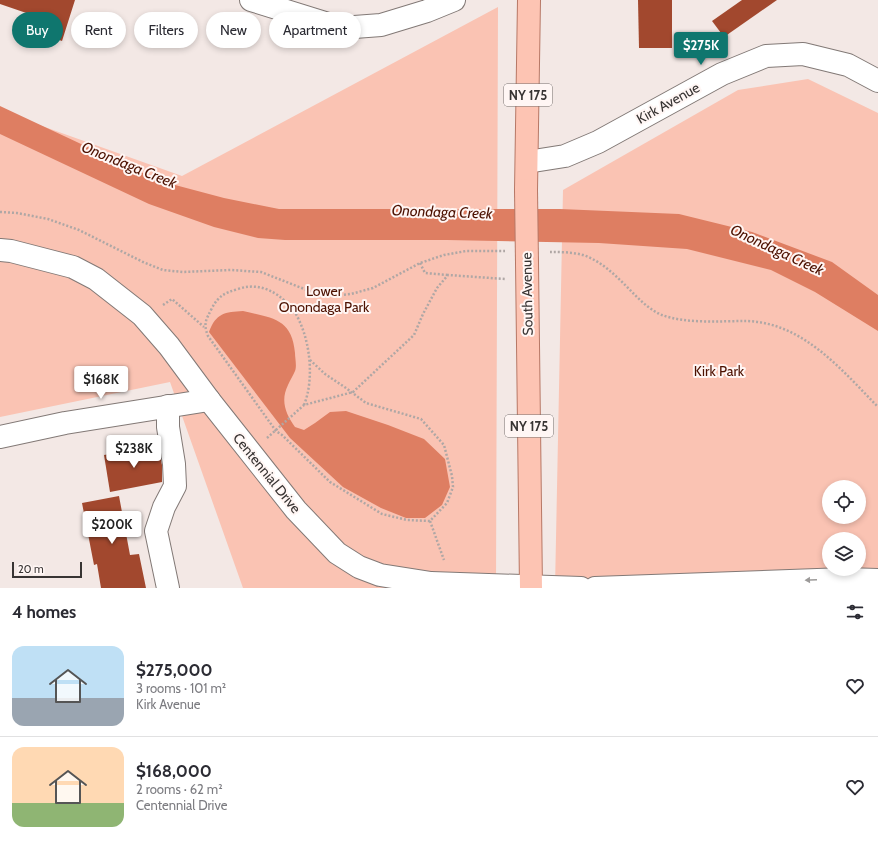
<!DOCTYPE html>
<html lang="en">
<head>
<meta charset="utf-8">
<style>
	body { margin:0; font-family:Cabin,sans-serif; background:#f7f7f7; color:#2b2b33; height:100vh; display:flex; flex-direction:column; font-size:15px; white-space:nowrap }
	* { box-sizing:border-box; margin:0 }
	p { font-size:13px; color:#7c7c81 }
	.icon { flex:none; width:22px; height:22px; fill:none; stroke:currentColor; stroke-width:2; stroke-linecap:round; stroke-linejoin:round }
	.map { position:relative; height:588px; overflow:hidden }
	.panel { display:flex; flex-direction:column; background:#fff; flex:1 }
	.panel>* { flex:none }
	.guide { position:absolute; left:12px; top:12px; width:400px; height:36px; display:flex; gap:8px }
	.controls { position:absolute; left:822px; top:480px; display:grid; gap:8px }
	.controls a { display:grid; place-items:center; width:44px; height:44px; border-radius:50%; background:#fff; box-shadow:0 2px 6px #0003; font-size:20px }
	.scale { position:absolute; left:12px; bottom:10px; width:70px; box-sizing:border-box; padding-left:4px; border:2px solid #383433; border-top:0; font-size:11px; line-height:14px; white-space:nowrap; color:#383433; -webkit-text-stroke:3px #fff6f4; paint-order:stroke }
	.price { position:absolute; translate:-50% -34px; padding:0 9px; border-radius:4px; background:#fff; color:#222; font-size:13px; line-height:26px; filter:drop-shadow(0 1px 2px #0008) }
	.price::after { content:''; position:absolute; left:50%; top:24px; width:12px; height:9px; margin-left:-6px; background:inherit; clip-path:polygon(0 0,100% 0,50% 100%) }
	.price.on { background:#0f766e; color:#fff }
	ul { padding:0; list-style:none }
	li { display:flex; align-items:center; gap:12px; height:100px; padding:0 12px }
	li+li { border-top:1px solid #e1e1e2 }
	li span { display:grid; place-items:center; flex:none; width:112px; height:80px; border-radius:12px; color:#555 }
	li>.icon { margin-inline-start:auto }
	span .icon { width:48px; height:48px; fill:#fffc; stroke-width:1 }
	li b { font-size:17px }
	h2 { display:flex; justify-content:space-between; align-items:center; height:48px; padding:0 12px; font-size:17px }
	.pill { padding:0 14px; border-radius:18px; background:#fff; box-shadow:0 2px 6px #0003; font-size:14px; line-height:36px }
	.pill.on { background:#0f766e; color:#fff }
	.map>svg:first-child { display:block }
	.green { fill:#fac3b3; fill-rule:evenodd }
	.water { fill:#de7e62 }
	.building { fill:#a2482e }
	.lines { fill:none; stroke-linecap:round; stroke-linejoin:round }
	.minor-casing { stroke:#827976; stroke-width:24 }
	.major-casing { stroke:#b77866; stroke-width:24 }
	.path { stroke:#afa7a5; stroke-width:2.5; stroke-dasharray:2 2; stroke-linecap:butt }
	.minor { stroke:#fff; stroke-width:22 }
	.major { stroke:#fdc4b3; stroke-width:22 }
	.major-bridge-casing { stroke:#b77866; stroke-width:24; stroke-linecap:butt }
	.major-bridge { stroke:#fdc4b3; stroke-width:22 }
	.oneway { fill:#9c9a99 }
	.labels { text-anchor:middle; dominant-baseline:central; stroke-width:4; stroke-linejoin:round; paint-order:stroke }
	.shield { fill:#fff6f4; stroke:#746e6d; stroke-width:1 }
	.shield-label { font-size:13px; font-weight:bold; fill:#383433 }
	.street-label { font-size:14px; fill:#383433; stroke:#fff6f4 }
	.park-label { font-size:14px; fill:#4d1100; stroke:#fff6f4 }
	.water-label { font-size:15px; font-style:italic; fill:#4d1100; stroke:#fff6f4 }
</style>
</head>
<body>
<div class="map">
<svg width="878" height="588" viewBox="0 0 878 588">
	<rect width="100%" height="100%" fill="#f3e8e5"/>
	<g class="green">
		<polygon points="498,7 496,588 243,588 170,382 0,417 0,111 182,176"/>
		<path d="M 808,79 L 878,113 L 878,588 L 555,588 L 563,190 L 738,90 ZM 829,487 L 859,487 L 859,517 L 829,517 ZM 829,539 L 859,539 L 859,569 L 829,569 Z"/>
	</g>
	<g class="water">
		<polygon points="0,106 160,181 224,198 279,209 560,209 679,214 752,232 832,262 878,295 878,331 815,292 771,270 687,249 599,243 447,240 285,240 258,238 214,227 149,204 0,134"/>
		<path d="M 243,311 C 272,318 292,318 295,353 C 295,358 297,366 295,371 C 293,376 290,380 288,385 C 280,401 286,414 295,427 L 304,430 L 315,423 L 330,412 L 346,411 L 388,425 L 424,439 L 445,459 L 450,487 L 442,505 L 425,518 L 406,518 L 381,508 L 343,487 L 290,438 L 209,332 C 216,313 225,312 243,311 Z"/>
	</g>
	<g class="building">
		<polygon points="0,0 75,0 62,41 35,31 38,22 36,21 38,17 0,4"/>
		<polygon points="638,0 672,0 672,48 639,48"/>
		<polygon points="742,0 777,0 724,37 712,21"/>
		<polygon points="158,446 162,465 162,482 110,492 104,455"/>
		<polygon points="119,496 130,555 139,554 146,588 101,588 97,564 94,565 82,503"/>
	</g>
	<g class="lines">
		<defs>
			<g id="minor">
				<polyline points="251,0 341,28 381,25 427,11 454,0"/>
				<polyline points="527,162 565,156 598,142 722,74 766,56 803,54 848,65 878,81"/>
				<polyline points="0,250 11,251 73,267 96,279 142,315 169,346 209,400 296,510 337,553 359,567 380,575 431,583 581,588"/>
				<polyline points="0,437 65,423 209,400"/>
				<polyline points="168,588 156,531 164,507 175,486 174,464 168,427 168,406"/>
				<polyline points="595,588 845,579 878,580"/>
			</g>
			<g id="major">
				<polyline points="526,190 529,0"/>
				<polyline points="527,263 531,588"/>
			</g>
		</defs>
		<use href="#minor" class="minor-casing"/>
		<use href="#major" class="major-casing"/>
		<g class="path">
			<polyline points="0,212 17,213 48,219 79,230 143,262 163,270 183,272 231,270 261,272 312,292 331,296 351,294 373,288 420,263 444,255 466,251 505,251"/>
			<path d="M 550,252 C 560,252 572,252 583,255 C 604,262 620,280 635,295 C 643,303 652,311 662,315 C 686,324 721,321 747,321 C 803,323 841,369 878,407"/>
			<polyline points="420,263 425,273 448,275"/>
			<polyline points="163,305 172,299 204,327"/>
			<path d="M 304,405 C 315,378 310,336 294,311 C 291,305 284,300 279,296 C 266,287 253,284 238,289 C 225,293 219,295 212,308 C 206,320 203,323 208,336 L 276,431 L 282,435 L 330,482 L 382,514 L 407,520 L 430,521 L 447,503 L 453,487 L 452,476 L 444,445 L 421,419 L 366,403 L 346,388 L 325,374 L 309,359"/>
			<polyline points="267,438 304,405 353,392 414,335 423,314 437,288 448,275 505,279"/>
			<polyline points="430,521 444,560"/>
		</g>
		<use href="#minor" class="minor"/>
		<use href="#major" class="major"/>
		<defs>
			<polyline id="major-bridge" points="526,190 527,263"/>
		</defs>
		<use href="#major-bridge" class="major-bridge-casing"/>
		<use href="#major-bridge" class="major-bridge"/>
	</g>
	<defs><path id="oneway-solid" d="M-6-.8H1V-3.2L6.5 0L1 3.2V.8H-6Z"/></defs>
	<use class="oneway" href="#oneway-solid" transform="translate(811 580) rotate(178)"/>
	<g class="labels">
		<g class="shield">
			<rect x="504" y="84" width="48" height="22" rx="3"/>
			<rect x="505" y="415" width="48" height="22" rx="3"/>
		</g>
		<g class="shield-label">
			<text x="528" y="95">NY 175</text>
			<text x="529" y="426">NY 175</text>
		</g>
		<g class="street-label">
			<text transform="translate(668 103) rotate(-29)">Kirk Avenue</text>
			<text transform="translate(527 294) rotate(-91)">South Avenue</text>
			<text transform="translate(267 473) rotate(51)">Centennial Drive</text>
		</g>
		<g class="park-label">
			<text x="324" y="291">Lower<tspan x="324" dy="16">Onondaga Park</tspan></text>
			<text x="719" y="371">Kirk Park</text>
		</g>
		<g class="water-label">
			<text transform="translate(129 165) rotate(22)">Onondaga Creek</text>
			<text transform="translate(442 212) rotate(2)">Onondaga Creek</text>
			<text transform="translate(777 250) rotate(25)">Onondaga Creek</text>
		</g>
	</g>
</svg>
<div class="controls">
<a><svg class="icon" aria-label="locate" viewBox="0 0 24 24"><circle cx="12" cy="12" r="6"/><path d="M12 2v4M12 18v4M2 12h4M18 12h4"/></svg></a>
<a><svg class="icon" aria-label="layers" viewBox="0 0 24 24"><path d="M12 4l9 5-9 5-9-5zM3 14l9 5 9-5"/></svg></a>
</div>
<div class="scale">20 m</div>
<b class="price on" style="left:701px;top:66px">$275K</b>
<b class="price" style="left:101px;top:400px">$168K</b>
<b class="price" style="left:134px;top:469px">$238K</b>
<b class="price" style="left:112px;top:545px">$200K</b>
<div class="guide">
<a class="pill on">Buy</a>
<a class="pill">Rent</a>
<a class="pill">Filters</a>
<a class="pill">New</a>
<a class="pill">Apartment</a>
</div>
</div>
<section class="panel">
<h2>4 homes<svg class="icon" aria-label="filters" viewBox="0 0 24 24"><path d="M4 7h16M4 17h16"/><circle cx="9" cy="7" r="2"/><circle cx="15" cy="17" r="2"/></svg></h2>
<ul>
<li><span style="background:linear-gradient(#bfe0f5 65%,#9aa5b1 0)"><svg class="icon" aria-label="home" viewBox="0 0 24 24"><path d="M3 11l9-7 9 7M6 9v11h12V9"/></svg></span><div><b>$275,000</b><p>3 rooms · 101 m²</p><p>Kirk Avenue</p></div><svg class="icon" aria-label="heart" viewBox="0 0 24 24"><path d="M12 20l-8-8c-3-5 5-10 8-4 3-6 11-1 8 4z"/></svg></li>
<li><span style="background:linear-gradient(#ffd9b3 70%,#8fb573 0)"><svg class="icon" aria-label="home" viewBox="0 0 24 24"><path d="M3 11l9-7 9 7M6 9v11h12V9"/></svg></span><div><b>$168,000</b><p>2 rooms · 62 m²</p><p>Centennial Drive</p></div><svg class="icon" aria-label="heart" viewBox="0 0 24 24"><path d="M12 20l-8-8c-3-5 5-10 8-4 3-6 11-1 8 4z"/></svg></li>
</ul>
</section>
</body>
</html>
